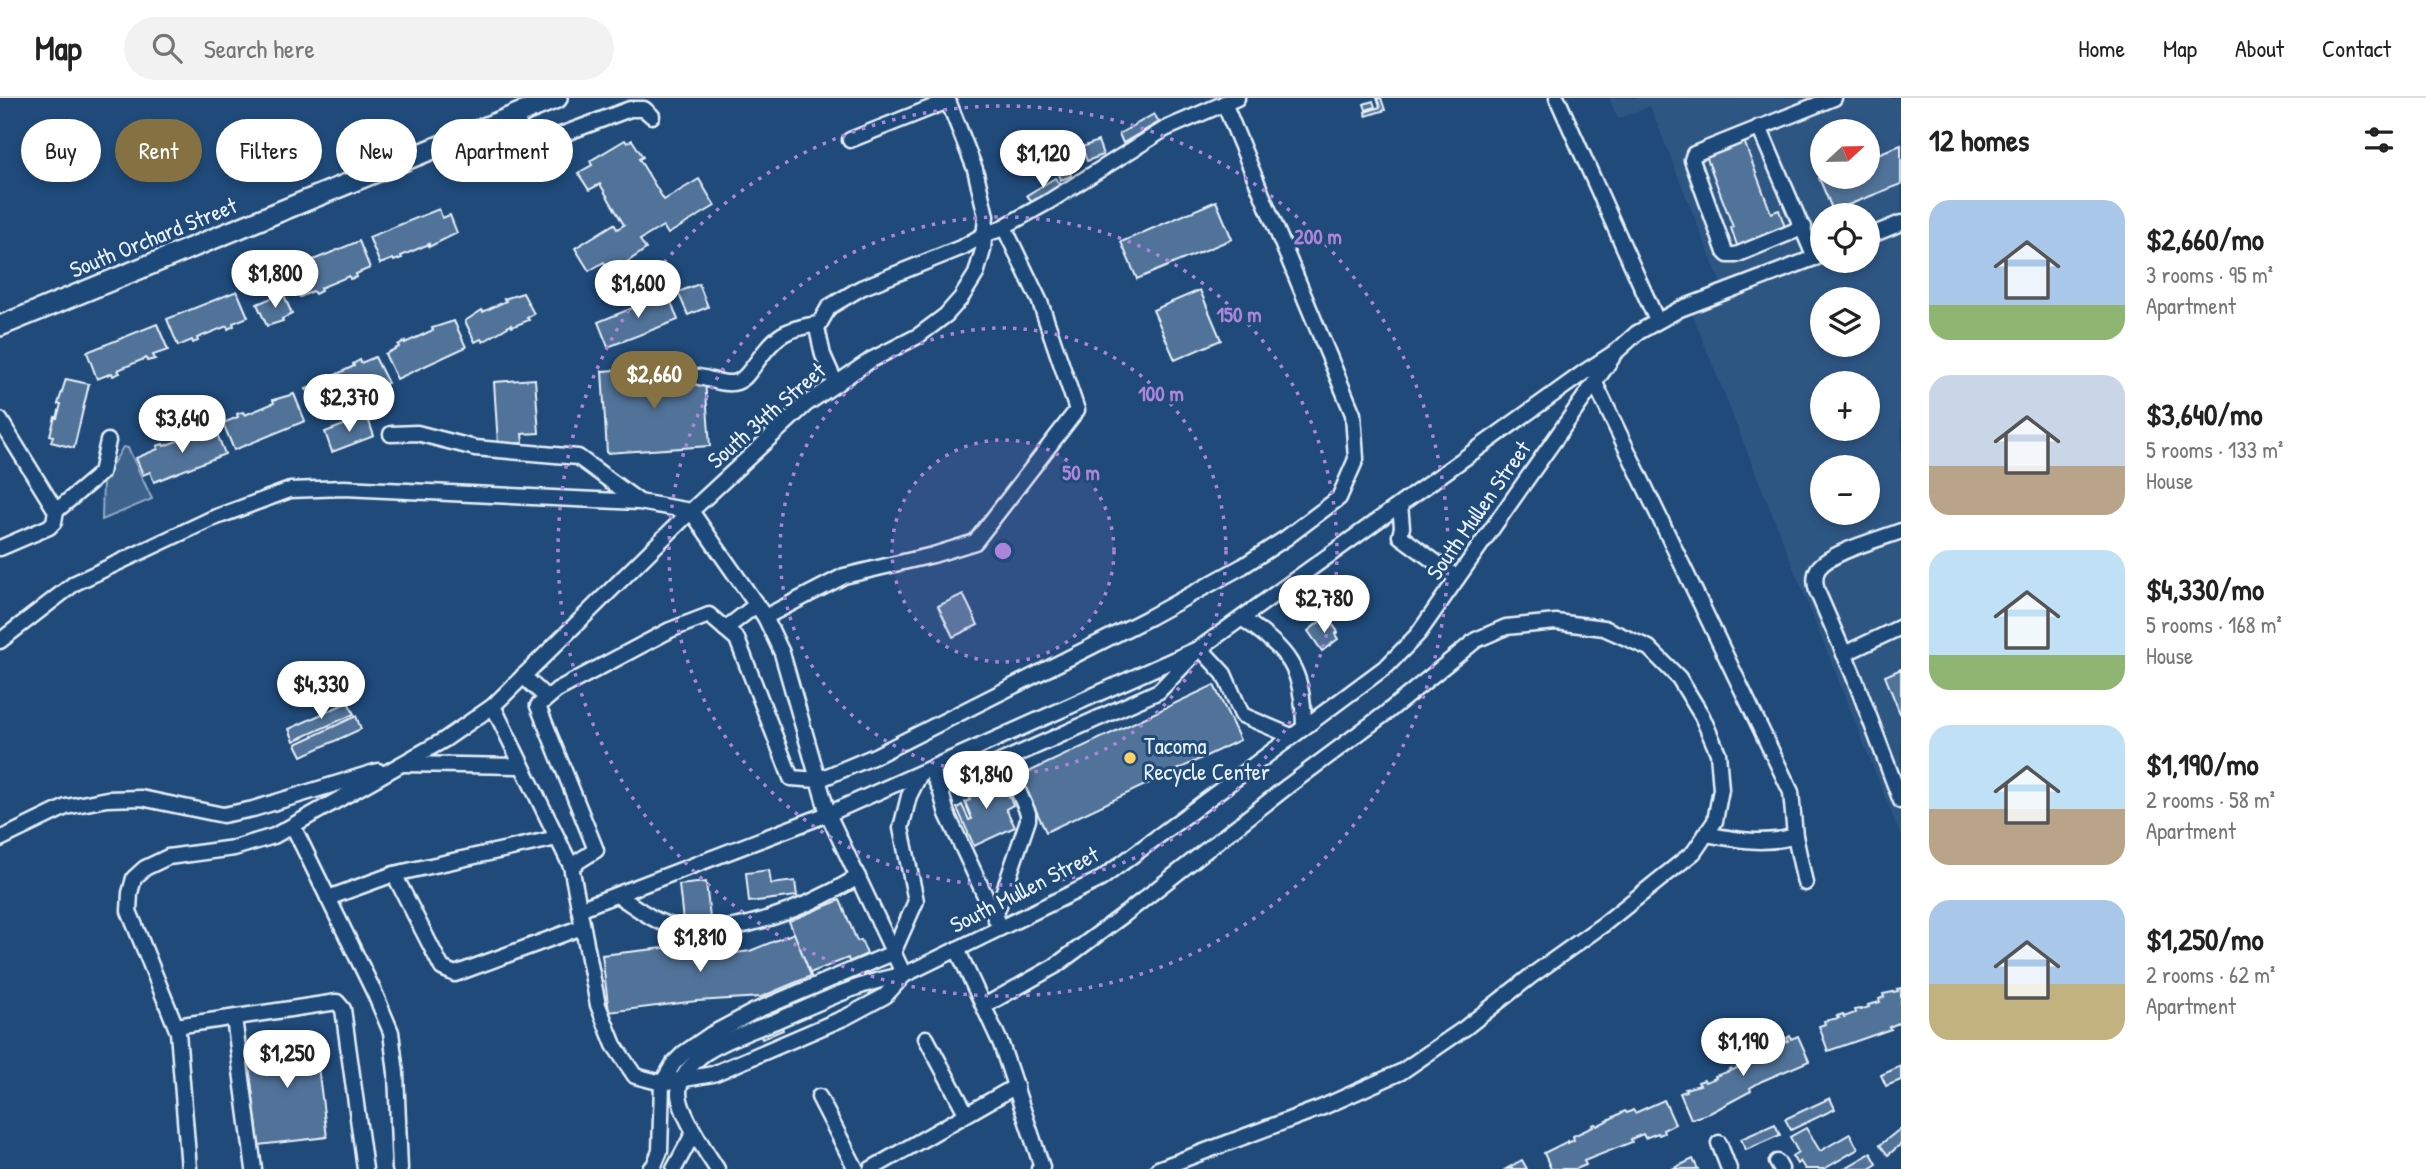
<!DOCTYPE html>
<html lang="en">
<head>
<meta charset="utf-8">
<style>
	body { margin:0; font-family:"Patrick Hand",sans-serif; background:#f2f2f2; color:#222; height:100vh; display:flex; flex-direction:column; font-size:26px; white-space:nowrap }
	* { box-sizing:border-box; margin:0 }
	p { font-size:23px; color:#767676 }
	.icon { flex:none; width:38px; height:38px; fill:none; stroke:currentColor; stroke-width:2; stroke-linecap:round; stroke-linejoin:round }
	.map { position:relative; flex:1; overflow:hidden }
	.panel { display:flex; flex-direction:column; background:#fff; width:525px }
	.panel>* { flex:none }
	.guide { position:absolute; left:21px; top:21px; width:665px; height:63px; display:flex; gap:14px }
	.needle { width:46px; rotate:68deg }
	.fabs { position:absolute; left:1810px; top:21px; display:grid; gap:14px }
	.fabs a { display:grid; place-items:center; width:70px; height:70px; border-radius:50%; background:#fff; box-shadow:0 4px 10px #0003; font-size:35px }
	.price { position:absolute; translate:-50% -60px; padding:0 16px; border-radius:24px; background:#fff; color:#222; font-size:23px; line-height:46px; filter:drop-shadow(0 2px 4px #0008) }
	.price::after { content:''; position:absolute; left:50%; top:42px; width:21px; height:16px; margin-left:-10px; background:inherit; clip-path:polygon(0 0,100% 0,50% 100%) }
	.price.active { background:#857141; color:#fff }
	ul { padding:0; list-style:none }
	li { display:flex; align-items:center; gap:21px; height:175px; padding:0 28px }
	li span { display:grid; place-items:center; flex:none; width:196px; height:140px; border-radius:21px; color:#555 }
	li>.icon { margin-inline-start:auto }
	span .icon { width:84px; height:84px; fill:#fffc; stroke-width:1 }
	li b { font-size:30px }
	h2 { display:flex; justify-content:space-between; align-items:center; height:84px; padding:0 28px; font-size:30px }
	.chip { padding:0 24px; border-radius:32px; background:#fff; box-shadow:0 4px 10px #0003; font-size:24px; line-height:63px }
	.chip.active { background:#857141; color:#fff }
	header { display:flex; align-items:center; gap:42px; box-sizing:border-box; height:98px; padding:0 35px; background:#fff; border-bottom:2px solid #e0e0e0 }
	header strong { font-size:33px }
	nav { display:flex; gap:38px; margin-inline-start:auto; font-size:24px }
	.search { width:490px; height:63px; background:#f2f2f2; display:flex; align-items:center; gap:18px; box-sizing:border-box; padding:0 24px; border-radius:38px; color:#767676; font-size:26px }
	main { display:flex; flex:1; min-height:0 }
	.map>svg:first-child { display:block }
	.built { fill:#2e5683; fill-rule:evenodd }
	.green { fill:#3c628c; stroke:#92aac2; stroke-width:2 }
	.building { fill:#517399; stroke:#e8f1f8; stroke-width:2 }
	.lines { fill:none; stroke-linecap:round; stroke-linejoin:round }
	.minor-casing { stroke:#e8f1f8; stroke-width:19 }
	.major-casing { stroke:#e8f1f8; stroke-width:24 }
	.minor { stroke:#1f4a7a; stroke-width:14 }
	.major { stroke:#1f4a7a; stroke-width:19 }
	.ring { fill:none; stroke:#ac85d9; stroke-width:3.5; stroke-dasharray:3.5 7 }
	.poi-dot { fill:#ffd166; stroke:#1f4a7a; stroke-width:2.5 }
	.labels { text-anchor:middle; dominant-baseline:central; stroke-width:6; stroke-linejoin:round; paint-order:stroke }
	.street-label { font-size:23px; fill:#e8f1f8; stroke:#1f4a7a }
	.poi-label { font-size:23px; fill:#e8f1f8; stroke:#1f4a7a; text-anchor:start }
	.centre { fill:#ac85d9; stroke:#1f4a7a; stroke-width:3.5 }
	.ring-label { font-size:21px; text-anchor:middle; font-weight:bold; fill:#ac85d9; stroke:#1f4a7a; stroke-width:6; stroke-linejoin:round; paint-order:stroke }
</style>
</head>
<body>
<header>
<strong>Map</strong>
<div class="search"><svg class="icon" aria-label="search" viewBox="0 0 24 24"><circle cx="10" cy="10" r="6"/><path d="M15 15l6 6"/></svg>Search here</div>
<nav><a>Home</a><a>Map</a><a>About</a><a>Contact</a></nav>
</header>
<main>
<div class="map">
<svg width="1901" height="1071" viewBox="0 0 1901 1071">
	<rect width="100%" height="100%" fill="#1f4a7a"/>
	<filter id="ink" filterUnits="userSpaceOnUse"><feTurbulence type="fractalNoise" baseFrequency=".0143" numOctaves="2"/><feDisplacementMap in="SourceGraphic" scale="14" xChannelSelector="R" yChannelSelector="G"/><feConvolveMatrix kernelMatrix="1 2 1 2 8 2 1 2 1" color-interpolation-filters="sRGB"/></filter>
	<g filter="url(#ink)">
		<path class="built" d="M 1609,0 L 1901,0 L 1901,739 L 1689,208 L 1724,193 L 1650,8 L 1618,21 ZM 1822,33 L 1867,33 L 1867,79 L 1822,79 ZM 1822,117 L 1867,117 L 1867,163 L 1822,163 ZM 1822,201 L 1867,201 L 1867,247 L 1822,247 ZM 1822,285 L 1867,285 L 1867,331 L 1822,331 ZM 1822,369 L 1867,369 L 1867,415 L 1822,415 Z"/>
		<polygon class="green" points="123,349 128,350 152,401 102,422 103,382"/>
		<g class="building">
			<polygon points="1377,0 1381,0 1385,12 1366,18 1365,14 1380,9"/>
			<polygon points="1373,3 1375,9 1366,12 1364,6"/>
			<polygon points="1154,16 1159,24 1123,45 1119,36"/>
			<polygon points="625,42 627,45 632,42 643,59 639,61 664,102 699,81 715,108 668,136 663,128 640,142 646,151 611,175 604,164 589,173 575,150 614,126 617,131 624,127 600,86 589,92 578,75 592,67 590,63"/>
			<polygon points="1098,43 1103,57 1087,63 1082,49"/>
			<polygon points="1744,43 1771,115 1779,112 1786,132 1738,150 1731,130 1733,129 1706,58"/>
			<polygon points="1901,47 1901,86 1833,113 1819,80 1867,79 1867,60"/>
			<polygon points="1069,69 1071,78 1061,82 1058,73"/>
			<polygon points="1055,80 1060,87 1032,105 1027,97"/>
			<polygon points="1216,103 1232,141 1137,181 1121,144"/>
			<polygon points="439,111 442,120 450,117 457,135 429,149 429,146 401,158 402,160 394,163 393,161 380,166 369,139"/>
			<polygon points="359,143 370,170 356,176 357,179 350,181 349,178 320,190 321,193 315,196 313,193 300,199 289,172"/>
			<polygon points="699,186 708,209 688,217 678,194"/>
			<polygon points="1200,192 1221,242 1175,262 1153,212"/>
			<polygon points="237,193 248,219 233,225 234,228 228,231 227,228 197,240 198,243 193,245 192,242 178,248 167,221"/>
			<polygon points="283,195 292,216 282,221 283,223 267,228 257,206"/>
			<polygon points="523,195 534,216 527,220 529,222 512,229 511,227 483,244 481,241 475,244 465,223 482,212 483,214 506,203 504,201"/>
			<polygon points="668,196 678,222 608,249 598,224 640,207 639,204 650,199 651,203"/>
			<polygon points="454,223 466,249 397,281 385,256 399,249 398,247 405,243 405,245 433,232 432,230"/>
			<polygon points="157,226 168,252 153,257 155,261 147,263 146,260 118,272 120,275 113,278 112,275 97,281 87,254"/>
			<polygon points="375,259 388,285 319,318 306,291 321,285 320,282 326,279 327,281 354,268 353,266 360,262 361,265"/>
			<polygon points="671,268 672,284 705,282 710,348 607,355 602,273"/>
			<polygon points="66,281 89,286 74,350 51,344 53,338 50,337 55,319 57,320 61,306 58,306"/>
			<polygon points="535,281 539,335 522,336 523,345 498,347 494,284"/>
			<polygon points="294,296 305,323 234,352 223,325 238,319 237,316 243,314 245,317 274,305 273,302"/>
			<polygon points="367,318 374,338 332,354 325,334"/>
			<polygon points="214,328 225,356 154,384 150,374 143,377 136,360 158,351 157,348 163,346 164,348 193,337 192,334 199,332 200,334"/>
			<polygon points="963,496 978,527 953,539 938,508"/>
			<polygon points="1323,521 1330,530 1333,527 1338,534 1335,536 1338,541 1322,553 1308,533"/>
			<polygon points="1901,571 1901,618 1885,578"/>
			<polygon points="1214,587 1240,642 1046,734 1020,678"/>
			<polygon points="348,604 354,616 294,643 289,631"/>
			<polygon points="356,618 361,631 302,658 296,646"/>
			<polygon points="983,676 990,691 995,689 997,692 1005,689 1013,707 1006,711 1015,729 974,748 957,710 962,707 969,722 972,721 965,704 970,702 962,686"/>
			<polygon points="769,772 771,786 795,783 797,798 749,804 746,775"/>
			<polygon points="706,784 710,820 683,823 679,787"/>
			<polygon points="840,802 857,843 861,842 867,856 849,864 848,860 810,875 789,823"/>
			<polygon points="794,835 811,878 761,899 697,903 609,914 602,857 690,847 690,852 714,849 715,858 750,853"/>
			<polygon points="1901,890 1901,924 1889,929 1891,931 1828,953 1819,928 1825,926 1824,923 1839,920 1837,918 1843,916 1844,919 1855,915 1854,912 1859,911 1860,912 1869,909 1868,907 1880,904 1879,901 1884,899 1883,896 1898,893 1897,891"/>
			<polygon points="804,896 808,905 787,914 783,905"/>
			<polygon points="780,925 783,932 762,941 759,933"/>
			<polygon points="314,937 327,1039 259,1047 246,946"/>
			<polygon points="1790,938 1791,941 1798,938 1809,963 1762,983 1750,990 1751,993 1710,1015 1691,1021 1680,995 1686,993 1685,991 1700,987 1698,984 1704,982 1705,984 1716,980 1715,978 1730,973 1729,971 1731,970 1732,972 1740,969 1738,964 1745,962 1744,959 1748,960 1763,951 1764,953 1788,943 1787,940"/>
			<polygon points="1901,968 1901,982 1886,988 1881,977"/>
			<polygon points="1830,1000 1835,1011 1791,1032 1785,1021"/>
			<polygon points="1664,1002 1675,1026 1663,1032 1664,1035 1659,1037 1658,1035 1645,1040 1643,1036 1631,1041 1632,1044 1584,1063 1586,1067 1576,1071 1551,1071 1544,1055 1568,1043 1568,1045 1574,1042 1573,1038 1593,1029 1592,1027 1595,1026 1597,1028 1625,1013 1627,1015 1633,1012 1635,1015"/>
			<polygon points="1775,1026 1780,1037 1746,1052 1741,1041"/>
			<polygon points="1806,1030 1820,1053 1850,1036 1858,1051 1824,1071 1805,1071 1800,1063 1797,1066 1792,1058 1798,1054 1790,1039"/>
			<polygon points="1901,1030 1901,1046 1888,1057 1880,1047"/>
			<polygon points="1871,1055 1877,1066 1869,1071 1844,1071"/>
			<polygon points="1693,1061 1698,1071 1672,1071"/>
			<polygon points="1522,1062 1527,1071 1506,1071"/>
		</g>
		<g class="lines">
			<defs>
				<g id="minor">
					<polyline points="1557,0 1657,223"/>
					<polyline points="514,18 531,48 630,11 644,11 652,18"/>
					<polyline points="1759,29 1815,160"/>
					<polyline points="850,42 948,3"/>
					<polyline points="1804,129 1736,157 1728,157 1725,154 1692,62 1694,56 1834,0"/>
					<polyline points="1867,139 1901,125"/>
					<path d="M 699,279 C 711,281 726,288 737,284 C 745,281 748,275 753,269 C 775,239 781,231 819,226"/>
					<polyline points="1595,285 1791,694 1795,738 1805,785"/>
					<polyline points="836,286 823,257 817,230 829,209 861,190 963,149 985,136 998,132 1048,104 1165,31 1237,0"/>
					<polyline points="0,322 56,413"/>
					<polyline points="391,336 417,335 475,350 578,359 638,403"/>
					<polyline points="1400,407 1402,429 1400,438 1457,480"/>
					<path d="M 1901,433 C 1881,441 1829,454 1818,471 C 1814,478 1815,486 1817,493 L 1853,576 L 1901,703"/>
					<polyline points="0,450 49,429 54,424 56,413 101,375 108,343"/>
					<polyline points="765,519 844,478 933,457 975,444 1077,312 1040,204 1004,129"/>
					<path d="M 1243,521 C 1289,553 1303,570 1304,628"/>
					<polyline points="725,531 756,507"/>
					<polyline points="0,543 75,485 211,421 290,392 344,390 639,404 691,413 765,519 782,555 828,716 904,877"/>
					<polyline points="1844,556 1901,529"/>
					<polyline points="523,578 547,600"/>
					<polyline points="493,608 571,768 598,907 614,947 635,978 662,985 713,976 846,919 885,898 904,877"/>
					<polyline points="404,666 522,668"/>
					<polyline points="930,671 940,691 947,716 1000,830"/>
					<polyline points="940,691 1159,593 1200,550 1224,576 1242,617 1291,638"/>
					<polyline points="293,728 375,896 391,934 396,975 400,1071"/>
					<path d="M 1706,736 C 1736,742 1766,747 1795,738"/>
					<polyline points="0,741 66,709 107,701 141,700 223,717 253,711 378,673"/>
					<polyline points="571,768 596,752 538,608 557,592 670,532 709,517 737,541 791,680 818,682 875,658 1150,519 1243,468 1286,440 1339,400 1356,361 1353,316 1224,5"/>
					<polyline points="394,776 442,870 455,876 582,829"/>
					<path d="M 617,797 C 632,806 647,819 663,825 C 721,848 808,809 858,779"/>
					<polyline points="328,800 394,776 557,740"/>
					<polyline points="579,811 828,716 1200,550 1583,275 1617,253 1637,235 1680,211 1822,157"/>
					<polyline points="995,819 1028,722 1028,715 1005,663"/>
					<polyline points="957,851 1001,946 1042,1069 1039,1071"/>
					<polyline points="893,855 916,803 901,730 909,698 920,676"/>
					<polyline points="984,908 1055,868 1125,816 1288,688 1386,615 1476,542 1506,529 1556,524 1604,530 1649,550 1679,580 1702,618 1718,655 1721,691 1715,723 1694,754 1604,826 1531,878 1465,930 1401,974 1323,1009 1158,1071"/>
					<polyline points="234,920 254,1071"/>
					<polyline points="176,928 337,904 343,911 365,1071"/>
					<polyline points="926,940 966,1015"/>
					<polyline points="819,999 856,1071"/>
					<polyline points="1719,1045 1729,1071"/>
					<polyline points="1777,1064 1781,1071"/>
					<polyline points="189,1071 178,934 129,813 130,795 134,780 145,770 168,759 234,750 274,738 444,642 493,608 691,413 805,307 871,262 918,238 946,217 961,200 976,176 983,152 986,118 975,71 947,0"/>
					<polyline points="650,1071 653,1070 660,1053 662,985 674,965 684,955 710,937 755,913 893,855"/>
					<polyline points="674,1071 694,1034"/>
					<path d="M 717,1071 C 706,1054 679,1014 679,995 C 679,979 693,964 705,955 C 726,941 754,932 778,922 C 819,905 859,884 904,877 L 1101,781 L 1388,567 L 1418,536 L 1612,260"/>
					<polyline points="871,1071 1016,988"/>
				</g>
				<polyline id="major" points="0,228 557,0"/>
			</defs>
			<use href="#minor" class="minor-casing"/>
			<use href="#major" class="major-casing"/>
			<use href="#minor" class="minor"/>
			<use href="#major" class="major"/>
		</g>
	</g>
	<circle cx="1003" cy="453" r="111" fill="#ac85d9" fill-opacity=".12"/>
	<g class="ring">
		<circle cx="1003" cy="453" r="111"/>
		<circle cx="1003" cy="453" r="223"/>
		<circle cx="1003" cy="453" r="334"/>
		<circle cx="1003" cy="453" r="445"/>
	</g>
	<circle class="poi-dot" cx="1130" cy="660" r="7"/>
	<g class="labels">
		<g class="street-label">
			<text transform="translate(153 139) rotate(-22)">South Orchard Street</text>
			<text transform="translate(766 317) rotate(-41)">South 34th Street</text>
			<text transform="translate(1478 412) rotate(-55)">South Mullen Street</text>
			<text transform="translate(1024 791) rotate(-27)">South Mullen Street</text>
		</g>
		<g class="poi-label">
			<text x="1144" y="647">Tacoma<tspan x="1144" dy="26">Recycle Center</tspan></text>
		</g>
	</g>
	<circle cx="1003" cy="453" r="10" class="centre"/>
	<g class="ring-label">
		<text x="1318" y="146">200 m</text>
		<text x="1239" y="224">150 m</text>
		<text x="1161" y="303">100 m</text>
		<text x="1081" y="382">50 m</text>
	</g>
</svg>
<div class="fabs">
<a><svg class="needle" viewBox="-14 -14 28 28"><path d="M0-13l5 13h-10z" fill="#e53935"/><path d="M0 13l5-13h-10z" fill="#767676"/></svg></a>
<a><svg class="icon" aria-label="locate" viewBox="0 0 24 24"><circle cx="12" cy="12" r="6"/><path d="M12 2v4M12 18v4M2 12h4M18 12h4"/></svg></a>
<a><svg class="icon" aria-label="layers" viewBox="0 0 24 24"><path d="M12 4l9 5-9 5-9-5zM3 14l9 5 9-5"/></svg></a>
<a>+</a>
<a>−</a>
</div>
<b class="price" style="left:1043px;top:92px">$1,120</b>
<b class="price" style="left:275px;top:212px">$1,800</b>
<b class="price" style="left:638px;top:222px">$1,600</b>
<b class="price active" style="left:654px;top:313px">$2,660</b>
<b class="price" style="left:349px;top:336px">$2,370</b>
<b class="price" style="left:182px;top:357px">$3,640</b>
<b class="price" style="left:1324px;top:537px">$2,780</b>
<b class="price" style="left:321px;top:623px">$4,330</b>
<b class="price" style="left:986px;top:713px">$1,840</b>
<b class="price" style="left:700px;top:876px">$1,810</b>
<b class="price" style="left:1743px;top:980px">$1,190</b>
<b class="price" style="left:287px;top:992px">$1,250</b>
<div class="guide">
<a class="chip">Buy</a>
<a class="chip active">Rent</a>
<a class="chip">Filters</a>
<a class="chip">New</a>
<a class="chip">Apartment</a>
</div>
</div>
<section class="panel">
<h2>12 homes<svg class="icon" aria-label="filters" viewBox="0 0 24 24"><path d="M4 7h16M4 17h16"/><circle cx="9" cy="7" r="2"/><circle cx="15" cy="17" r="2"/></svg></h2>
<ul>
<li><span style="background:linear-gradient(#a9c7e8 75%,#8fb573 0)"><svg class="icon" aria-label="home" viewBox="0 0 24 24"><path d="M3 11l9-7 9 7M6 9v11h12V9"/></svg></span><div><b>$2,660/mo</b><p>3 rooms · 95 m²</p><p>Apartment</p></div></li>
<li><span style="background:linear-gradient(#c9d6e8 65%,#b9a48a 0)"><svg class="icon" aria-label="home" viewBox="0 0 24 24"><path d="M3 11l9-7 9 7M6 9v11h12V9"/></svg></span><div><b>$3,640/mo</b><p>5 rooms · 133 m²</p><p>House</p></div></li>
<li><span style="background:linear-gradient(#bfe0f5 75%,#8fb573 0)"><svg class="icon" aria-label="home" viewBox="0 0 24 24"><path d="M3 11l9-7 9 7M6 9v11h12V9"/></svg></span><div><b>$4,330/mo</b><p>5 rooms · 168 m²</p><p>House</p></div></li>
<li><span style="background:linear-gradient(#bfe0f5 60%,#b9a48a 0)"><svg class="icon" aria-label="home" viewBox="0 0 24 24"><path d="M3 11l9-7 9 7M6 9v11h12V9"/></svg></span><div><b>$1,190/mo</b><p>2 rooms · 58 m²</p><p>Apartment</p></div></li>
<li><span style="background:linear-gradient(#a9c7e8 60%,#c2b280 0)"><svg class="icon" aria-label="home" viewBox="0 0 24 24"><path d="M3 11l9-7 9 7M6 9v11h12V9"/></svg></span><div><b>$1,250/mo</b><p>2 rooms · 62 m²</p><p>Apartment</p></div></li>
</ul>
</section>
</main>
</body>
</html>
